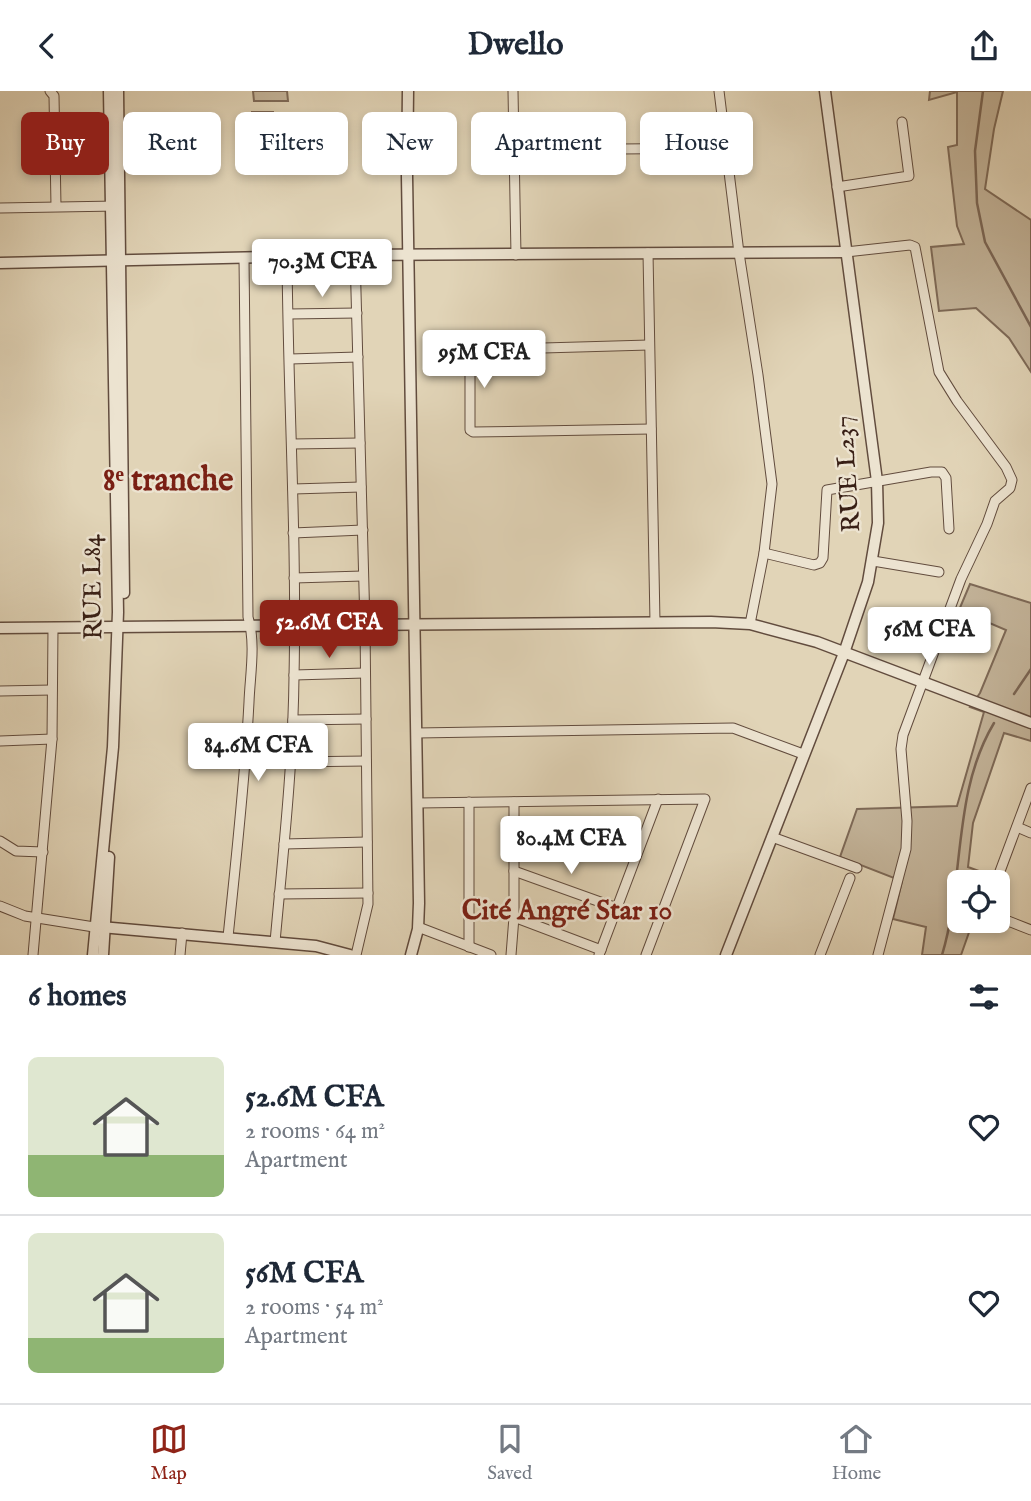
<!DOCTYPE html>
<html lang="en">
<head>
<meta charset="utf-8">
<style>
	body { margin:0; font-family:"IM FELL English",serif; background:#f6f6f7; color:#1f2937; height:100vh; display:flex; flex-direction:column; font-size:26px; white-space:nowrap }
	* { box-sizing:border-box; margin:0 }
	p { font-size:23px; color:#747a83 }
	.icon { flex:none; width:38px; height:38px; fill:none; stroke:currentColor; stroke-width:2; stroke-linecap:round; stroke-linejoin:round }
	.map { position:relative; height:864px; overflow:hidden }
	.panel { display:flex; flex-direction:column; background:#fff; flex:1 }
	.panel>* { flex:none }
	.banner { position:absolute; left:21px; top:21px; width:990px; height:63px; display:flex; gap:14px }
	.buttons { position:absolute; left:947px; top:779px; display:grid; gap:14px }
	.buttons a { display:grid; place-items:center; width:63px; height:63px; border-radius:10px; background:#fff; box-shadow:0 4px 10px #0003; font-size:35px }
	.price { position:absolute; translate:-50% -60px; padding:0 16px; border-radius:7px; background:#fff; color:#222; font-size:23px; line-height:46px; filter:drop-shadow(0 2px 4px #0008) }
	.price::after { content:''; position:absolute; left:50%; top:42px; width:21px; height:16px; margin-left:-10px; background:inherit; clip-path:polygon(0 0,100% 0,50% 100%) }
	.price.current { background:#8f2418; color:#fff }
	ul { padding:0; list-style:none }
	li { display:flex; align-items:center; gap:21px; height:175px; padding:0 28px }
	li+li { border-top:2px solid #e0e1e3 }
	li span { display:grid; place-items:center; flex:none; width:196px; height:140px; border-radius:10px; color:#555 }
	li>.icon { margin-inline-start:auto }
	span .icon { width:84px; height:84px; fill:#fffc; stroke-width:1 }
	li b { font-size:30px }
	h2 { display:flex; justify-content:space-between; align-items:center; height:84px; padding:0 28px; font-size:30px }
	.tag { padding:0 24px; border-radius:10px; background:#fff; box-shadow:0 4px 10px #0003; font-size:24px; line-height:63px }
	.tag.current { background:#8f2418; color:#fff }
	header { display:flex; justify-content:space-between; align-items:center; height:91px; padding:0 28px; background:#fff; font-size:32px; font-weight:700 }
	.dock { display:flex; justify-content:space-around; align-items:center; height:98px; border-top:2px solid #e0e1e3; background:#fff; font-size:19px; color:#747a83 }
	.dock a { display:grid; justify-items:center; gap:4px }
	.dock .current { color:#8f2418 }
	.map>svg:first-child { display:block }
	.green { fill:#c4b59b; stroke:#7e6a58; stroke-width:2 }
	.water { fill:#a89680; stroke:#7b6655; stroke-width:2 }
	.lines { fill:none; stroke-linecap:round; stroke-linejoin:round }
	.stream { stroke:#7b6655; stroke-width:2.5 }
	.minor-casing { stroke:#624c3e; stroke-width:11 }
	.tertiary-casing { stroke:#624c3e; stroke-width:13 }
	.minor { stroke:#ece3d0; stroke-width:9 }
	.tertiary { stroke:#ece3d0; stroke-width:10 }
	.labels { text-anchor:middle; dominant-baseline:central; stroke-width:5; stroke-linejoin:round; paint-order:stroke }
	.street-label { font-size:26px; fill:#381f15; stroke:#ece3d0 }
	.neighbourhood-label { font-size:28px; font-weight:bold; fill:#7a1f14; stroke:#ece3d0 }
	.district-label { font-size:33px; font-weight:bold; fill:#7a1f14; stroke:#ece3d0 }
</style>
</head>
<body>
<header><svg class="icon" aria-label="back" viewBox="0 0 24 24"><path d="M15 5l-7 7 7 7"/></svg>Dwello<svg class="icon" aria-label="share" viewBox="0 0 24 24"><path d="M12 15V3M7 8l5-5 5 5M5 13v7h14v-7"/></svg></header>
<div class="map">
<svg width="1031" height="864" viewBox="0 0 1031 864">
	<rect width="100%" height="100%" fill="#e1d4b7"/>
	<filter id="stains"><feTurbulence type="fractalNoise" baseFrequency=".00286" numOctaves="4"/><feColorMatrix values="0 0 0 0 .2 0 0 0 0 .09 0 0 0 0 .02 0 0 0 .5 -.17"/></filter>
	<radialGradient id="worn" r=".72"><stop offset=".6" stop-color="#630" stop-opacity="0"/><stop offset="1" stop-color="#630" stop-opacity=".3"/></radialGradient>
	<g class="green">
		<polygon points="253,0 287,0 288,10 254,10"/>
		<polygon points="930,0 1003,0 994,38 985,98 1031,129 1031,281 1009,247 976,217 939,220 931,156 964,153 957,135 948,56 957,54 957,1 929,9"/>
		<polygon points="970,493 1031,512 1031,650 1004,642 973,732 968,776 990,784 987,791 959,791 959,830 973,830 961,864 922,864 926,836 893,828 902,790 840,766 857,718 957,715 984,621 970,616 980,602 1006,539 959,519"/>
	</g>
	<g class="water">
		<polygon points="252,21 273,21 274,31 252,31"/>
		<polygon points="914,520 927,525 921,542 908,538"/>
	</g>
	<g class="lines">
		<g class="stream">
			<polyline points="983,0 975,60 977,112 985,151 1031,236"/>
			<polyline points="1014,603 1031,578"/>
			<path d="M 942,864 C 965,788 952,702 994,632"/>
		</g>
		<defs>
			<g id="minor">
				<polyline points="50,0 54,5 56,115"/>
				<polyline points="513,0 516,164"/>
				<polyline points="719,0 739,162 758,284 772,393 764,462 750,533"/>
				<polyline points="514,59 726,57"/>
				<polyline points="837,96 909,85 902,31"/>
				<polyline points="0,117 117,115"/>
				<polyline points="846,161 910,154 915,156 939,281 957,310 1006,376 1012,389 1010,397 995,410 987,433 961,488 903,644 901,658 907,730 906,758 878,864"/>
				<polyline points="648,162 655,531"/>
				<polyline points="355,164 365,534 368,813 356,864"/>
				<polyline points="289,223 357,222"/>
				<polyline points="649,254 470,259 470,339 473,341 651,338"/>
				<polyline points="290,268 358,266"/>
				<polyline points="292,353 360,352"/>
				<polyline points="293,398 361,396"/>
				<polyline points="293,442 363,439"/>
				<polyline points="764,462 814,474 820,472 823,467 827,399 931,381 942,381 946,387 949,438"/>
				<polyline points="873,470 939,481"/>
				<polyline points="294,487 363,485"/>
				<polyline points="294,584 365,582"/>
				<polyline points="0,600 52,599"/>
				<polyline points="293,629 366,628"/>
				<polyline points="417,642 733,637 803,663"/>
				<polyline points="0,650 52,648"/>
				<polyline points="290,671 366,670"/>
				<polyline points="469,711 469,856"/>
				<polyline points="418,712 705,708 646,864"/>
				<polyline points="1017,736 1031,742"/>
				<polyline points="772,746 857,777"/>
				<polyline points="0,750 16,760 43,761"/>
				<polyline points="284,753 367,751"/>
				<polyline points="514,780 617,817"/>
				<polyline points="996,791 1031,697"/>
				<polyline points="279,803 368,802"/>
				<polyline points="0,815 25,825 94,836"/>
				<polyline points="514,826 601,859"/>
				<polyline points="998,826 1031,839"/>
				<polyline points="418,836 491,864"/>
				<path d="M 228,846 C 236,768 245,690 249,611 C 250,584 256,553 248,526 L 244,167"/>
				<path d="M 275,851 C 283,763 293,674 294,586 C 297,446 288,306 287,166"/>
				<polyline points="33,864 52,648 53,537"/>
				<polyline points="180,864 182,842"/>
				<polyline points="511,864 514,826 514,711"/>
				<polyline points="599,864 658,708"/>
				<polyline points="820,864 850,787"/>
			</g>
			<g id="tertiary">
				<polyline points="118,0 124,502"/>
				<polyline points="408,0 407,85 419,812 418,838 411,864"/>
				<polyline points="0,172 355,164 846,161"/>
				<polyline points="0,537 711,531 750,533 817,551 1031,632"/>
				<polyline points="101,836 316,855 350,864"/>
				<polyline points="93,864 113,656 118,521 109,0"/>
				<polyline points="103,864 109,766"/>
				<polyline points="726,864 844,562 868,491 878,432 877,390 825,0"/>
			</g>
		</defs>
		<use href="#minor" class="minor-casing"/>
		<use href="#tertiary" class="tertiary-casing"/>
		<use href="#minor" class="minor"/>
		<use href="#tertiary" class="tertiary"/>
	</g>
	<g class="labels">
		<g class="street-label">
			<text transform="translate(848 383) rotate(-94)">RUE L237</text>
			<text transform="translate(93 496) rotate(-91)">RUE L84</text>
		</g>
		<g class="neighbourhood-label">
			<text x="567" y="820">Cité Angré Star 10</text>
		</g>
		<g class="district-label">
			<text x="168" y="390">8ᵉ tranche</text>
		</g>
	</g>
	<rect width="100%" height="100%" filter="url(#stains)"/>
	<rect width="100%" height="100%" fill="url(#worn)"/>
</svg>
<div class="buttons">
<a><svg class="icon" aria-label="locate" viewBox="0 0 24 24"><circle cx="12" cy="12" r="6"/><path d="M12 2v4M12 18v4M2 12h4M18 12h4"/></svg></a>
</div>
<b class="price" style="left:322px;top:208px">70.3M CFA</b>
<b class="price" style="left:484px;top:299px">95M CFA</b>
<b class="price current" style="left:329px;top:569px">52.6M CFA</b>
<b class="price" style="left:929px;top:576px">56M CFA</b>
<b class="price" style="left:258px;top:692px">84.6M CFA</b>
<b class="price" style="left:571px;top:785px">80.4M CFA</b>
<div class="banner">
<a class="tag current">Buy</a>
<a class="tag">Rent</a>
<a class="tag">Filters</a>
<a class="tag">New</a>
<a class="tag">Apartment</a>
<a class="tag">House</a>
</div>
</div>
<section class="panel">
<h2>6 homes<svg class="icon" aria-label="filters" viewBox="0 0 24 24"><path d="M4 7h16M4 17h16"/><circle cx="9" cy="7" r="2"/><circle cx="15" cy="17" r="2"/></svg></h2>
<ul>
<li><span style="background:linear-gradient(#dfe7d0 70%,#8fb573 0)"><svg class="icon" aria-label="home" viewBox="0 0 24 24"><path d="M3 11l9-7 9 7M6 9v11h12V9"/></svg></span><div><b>52.6M CFA</b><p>2 rooms · 64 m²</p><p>Apartment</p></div><svg class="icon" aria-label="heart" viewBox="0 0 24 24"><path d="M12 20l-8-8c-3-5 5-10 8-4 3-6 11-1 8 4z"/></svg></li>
<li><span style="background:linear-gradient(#dfe7d0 75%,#8fb573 0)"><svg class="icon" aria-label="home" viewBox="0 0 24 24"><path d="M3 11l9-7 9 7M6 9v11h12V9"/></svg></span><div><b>56M CFA</b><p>2 rooms · 54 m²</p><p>Apartment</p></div><svg class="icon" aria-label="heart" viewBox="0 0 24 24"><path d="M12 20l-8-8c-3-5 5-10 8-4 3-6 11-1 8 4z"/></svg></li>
</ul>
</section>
<nav class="dock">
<a class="current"><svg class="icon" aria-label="map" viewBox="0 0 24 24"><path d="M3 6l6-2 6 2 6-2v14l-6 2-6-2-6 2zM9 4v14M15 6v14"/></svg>Map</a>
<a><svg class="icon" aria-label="saved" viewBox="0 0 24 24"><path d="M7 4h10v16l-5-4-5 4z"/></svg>Saved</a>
<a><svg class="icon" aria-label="home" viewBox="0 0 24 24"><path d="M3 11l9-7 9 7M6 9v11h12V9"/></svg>Home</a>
</nav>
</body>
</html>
